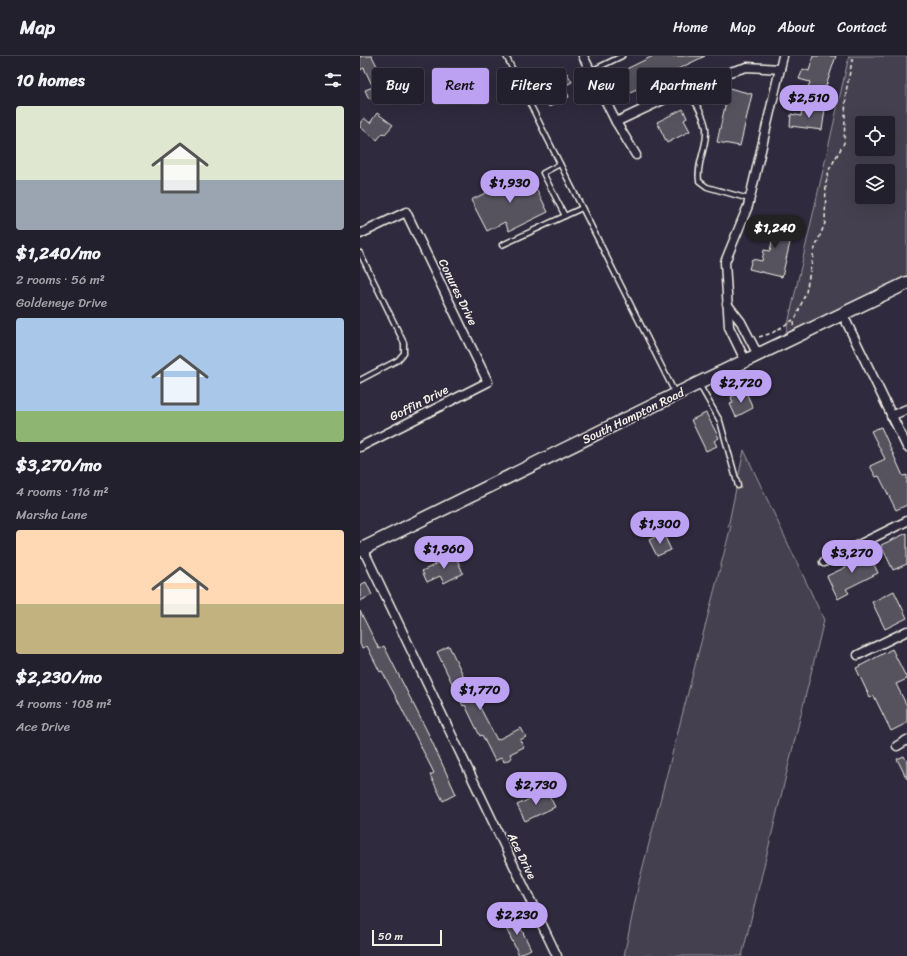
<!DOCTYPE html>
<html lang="en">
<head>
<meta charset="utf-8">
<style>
	body { margin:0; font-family:Sriracha,sans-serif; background:#2b2836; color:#f1f3f6; height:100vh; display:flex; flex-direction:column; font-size:15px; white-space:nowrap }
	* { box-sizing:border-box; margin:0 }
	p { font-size:13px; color:#a3a3aa }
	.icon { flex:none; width:22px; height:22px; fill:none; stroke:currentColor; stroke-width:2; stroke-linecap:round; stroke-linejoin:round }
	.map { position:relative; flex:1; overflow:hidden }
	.drawer { display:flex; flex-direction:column; background:#23202e; width:360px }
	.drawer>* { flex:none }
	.top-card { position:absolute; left:12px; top:12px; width:380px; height:36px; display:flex; gap:8px }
	.controls { position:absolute; left:495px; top:60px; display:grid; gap:8px }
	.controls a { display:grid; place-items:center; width:40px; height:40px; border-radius:4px; background:#23202e; box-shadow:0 4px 16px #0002,0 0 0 1px #403e4a; font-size:20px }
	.scale { position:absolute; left:12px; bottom:10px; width:70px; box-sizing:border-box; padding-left:4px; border:2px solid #f4f1e8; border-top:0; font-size:11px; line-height:14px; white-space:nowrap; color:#f4f1e8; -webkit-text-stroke:3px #2f2a3d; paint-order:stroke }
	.price { position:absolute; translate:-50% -34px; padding:0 9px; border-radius:14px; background:#bca0f2; color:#111; font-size:13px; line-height:26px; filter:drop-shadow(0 1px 2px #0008) }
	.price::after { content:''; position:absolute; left:50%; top:24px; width:12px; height:9px; margin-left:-6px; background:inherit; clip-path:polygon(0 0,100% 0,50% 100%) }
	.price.active { background:#222; color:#fff }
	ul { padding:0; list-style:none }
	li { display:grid; align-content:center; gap:8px; height:212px; padding:0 16px }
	li span { display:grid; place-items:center; height:124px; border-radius:4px; color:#555 }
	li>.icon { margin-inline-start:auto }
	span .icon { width:72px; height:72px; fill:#fffc; stroke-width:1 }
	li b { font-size:17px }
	h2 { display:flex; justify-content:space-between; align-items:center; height:48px; padding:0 16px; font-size:17px }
	.pill { padding:0 14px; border-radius:4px; background:#23202e; box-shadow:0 4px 16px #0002,0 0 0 1px #403e4a; font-size:14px; line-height:36px }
	.pill.active { background:#bca0f2; color:#111 }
	header { display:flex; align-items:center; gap:24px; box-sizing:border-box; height:56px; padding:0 20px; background:#23202e; border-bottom:1px solid #403e4a }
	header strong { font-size:19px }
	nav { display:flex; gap:22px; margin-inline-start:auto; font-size:14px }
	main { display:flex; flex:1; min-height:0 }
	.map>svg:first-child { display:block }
	.green { fill:#454050; stroke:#9c989c; fill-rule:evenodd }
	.building { fill:#56525f; stroke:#f4f1e8 }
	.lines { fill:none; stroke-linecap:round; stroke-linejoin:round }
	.service-casing { stroke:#f4f1e8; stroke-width:7 }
	.minor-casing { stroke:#f4f1e8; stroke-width:11 }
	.secondary-casing { stroke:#f4f1e8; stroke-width:15 }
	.path { stroke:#f4f1e8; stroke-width:1.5; stroke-dasharray:4 3; stroke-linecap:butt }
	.service { stroke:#2f2a3d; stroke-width:4 }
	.minor { stroke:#2f2a3d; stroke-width:8 }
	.secondary { stroke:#2f2a3d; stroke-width:12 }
	.labels { text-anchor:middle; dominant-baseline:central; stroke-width:3; stroke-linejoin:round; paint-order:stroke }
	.street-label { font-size:12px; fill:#f4f1e8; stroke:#2f2a3d }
</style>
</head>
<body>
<header>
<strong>Map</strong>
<nav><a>Home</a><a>Map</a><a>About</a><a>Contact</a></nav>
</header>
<main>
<section class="drawer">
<h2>10 homes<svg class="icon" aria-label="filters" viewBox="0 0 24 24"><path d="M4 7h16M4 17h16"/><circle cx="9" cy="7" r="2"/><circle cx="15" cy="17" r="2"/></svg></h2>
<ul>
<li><span style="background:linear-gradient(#dfe7d0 60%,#9aa5b1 0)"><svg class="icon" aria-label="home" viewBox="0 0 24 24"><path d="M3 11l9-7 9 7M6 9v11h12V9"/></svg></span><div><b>$1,240/mo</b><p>2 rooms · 56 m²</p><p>Goldeneye Drive</p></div></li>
<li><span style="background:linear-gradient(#a9c7e8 75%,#8fb573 0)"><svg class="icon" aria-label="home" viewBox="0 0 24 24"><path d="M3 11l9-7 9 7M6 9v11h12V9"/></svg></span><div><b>$3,270/mo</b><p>4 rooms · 116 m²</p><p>Marsha Lane</p></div></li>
<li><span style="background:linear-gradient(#ffd9b3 60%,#c2b280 0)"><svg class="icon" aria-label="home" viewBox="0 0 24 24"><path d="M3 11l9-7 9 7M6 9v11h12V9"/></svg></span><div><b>$2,230/mo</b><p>4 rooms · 108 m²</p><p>Ace Drive</p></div></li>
</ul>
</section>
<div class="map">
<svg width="547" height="900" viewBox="0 0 547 900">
	<rect width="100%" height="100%" fill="#2f2a3d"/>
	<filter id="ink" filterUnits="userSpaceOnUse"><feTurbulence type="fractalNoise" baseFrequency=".025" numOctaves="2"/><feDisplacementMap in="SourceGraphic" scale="8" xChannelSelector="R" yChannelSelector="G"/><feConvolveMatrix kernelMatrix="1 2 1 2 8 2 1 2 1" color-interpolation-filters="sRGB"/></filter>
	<g filter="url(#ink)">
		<g class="green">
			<path d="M 489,0 L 547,0 L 547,221 L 425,281 ZM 502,67 L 528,67 L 528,93 L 502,93 ZM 502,115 L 528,115 L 528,141 L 502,141 Z"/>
			<polygon points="384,394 464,564 382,900 264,900 279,826 371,470 368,471"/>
		</g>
		<g class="building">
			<polygon points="0,0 12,0 19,14 22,12 32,32 9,43 5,34 13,31 4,12 0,14"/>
			<polygon points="293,0 345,0 264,39 254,19"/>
			<polygon points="453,0 476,0 462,42 446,37 450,26 439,23 443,13 449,15"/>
			<polygon points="207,17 212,26 204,30 209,41 189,51 183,39 187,37 183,29"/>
			<polygon points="369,32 392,38 380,90 357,86"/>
			<polygon points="442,50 465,53 462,74 430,70 431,58 441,60"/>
			<polygon points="323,53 327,62 324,64 330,75 307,87 297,66"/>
			<polygon points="17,57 33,69 25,78 23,77 17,84 0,71 0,67 4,62 10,67"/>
			<polygon points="168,116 188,156 149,175 145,166 127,175 111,144"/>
			<polygon points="406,163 434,169 422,221 389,213 392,203 402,205 404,194 410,195 414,176 404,174"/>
			<polygon points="385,334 393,352 376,361 370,348 373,347 371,341"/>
			<polygon points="346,357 359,382 354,385 357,390 346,395 331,364"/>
			<polygon points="521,371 543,420 547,419 547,449 536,454 519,420 516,421 510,410 525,403 511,375"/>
			<polygon points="303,477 311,494 297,500 289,484"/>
			<polygon points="547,477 547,508 533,514 521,489"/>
			<polygon points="508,496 518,517 486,533 489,537 478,543 467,520 486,511 484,507"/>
			<polygon points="95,499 103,517 84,527 80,520 67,526 62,515"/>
			<polygon points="6,526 12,539 0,545 0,529"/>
			<polygon points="534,535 547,562 525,573 512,546"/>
			<polygon points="0,555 19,593 24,590 68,677 96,738 83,745 70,719 74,717 38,645 22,615 20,616 7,590 2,592 0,588"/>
			<polygon points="89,590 109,631 113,629 117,636 113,638 137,684 161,672 166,681 160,684 164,691 150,698 152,702 144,706 142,701 135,705 122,679 120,680 105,649 103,650 77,596"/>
			<polygon points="532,593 547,623 536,628 547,650 547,667 531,675 514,640 510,642 496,612"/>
			<polygon points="544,700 547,706 547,723 537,703"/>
			<polygon points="187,735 195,751 165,765 157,749"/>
			<polygon points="155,860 171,893 159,899 143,866"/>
		</g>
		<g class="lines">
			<defs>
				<g id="service">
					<polyline points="146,0 315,337"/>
					<polyline points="231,15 262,0"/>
					<path d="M 327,33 C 334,45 344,58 346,72 C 348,90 336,107 339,125 L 347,131 L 389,143"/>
					<polyline points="200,108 183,117 205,160"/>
					<polyline points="142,189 222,152"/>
					<polyline points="0,197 44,287 44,297 38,304 0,324"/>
					<polyline points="339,328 360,365 378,430"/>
				</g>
				<g id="minor">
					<polyline points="223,0 256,66 276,99"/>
					<polyline points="256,66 352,21 387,11 420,13"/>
					<polyline points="0,178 46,156 128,326 0,391"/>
					<polyline points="367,248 381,266 398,299"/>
					<polyline points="483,259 547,391"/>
					<polyline points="386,306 369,271 365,206 388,150 423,0"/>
					<polyline points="531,360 547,353"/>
					<polyline points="3,493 197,900"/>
					<polyline points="464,506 547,465"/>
					<polyline points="498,599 547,575"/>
					<polyline points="537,690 547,684"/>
				</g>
				<polyline id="secondary" points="0,494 339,327 547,227"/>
			</defs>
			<use href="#service" class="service-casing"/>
			<use href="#minor" class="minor-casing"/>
			<use href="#secondary" class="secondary-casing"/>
			<g class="path">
				<polyline points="433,269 446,236 454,195 465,167 466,127 469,114 484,87 486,36 493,0"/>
				<polyline points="399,281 412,277 433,264"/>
			</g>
			<use href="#service" class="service"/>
			<use href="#minor" class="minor"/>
			<use href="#secondary" class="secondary"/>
		</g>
	</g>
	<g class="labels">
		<g class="street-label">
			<text transform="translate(98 236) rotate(64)">Conures Drive</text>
			<text transform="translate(59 347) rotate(-27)">Goffin Drive</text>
			<text transform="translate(273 360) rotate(-26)">South Hampton Road</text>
			<text transform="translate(162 800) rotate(64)">Ace Drive</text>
		</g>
	</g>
</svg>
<div class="controls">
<a><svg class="icon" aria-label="locate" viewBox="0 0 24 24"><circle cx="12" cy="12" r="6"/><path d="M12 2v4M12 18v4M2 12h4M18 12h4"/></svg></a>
<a><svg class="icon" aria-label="layers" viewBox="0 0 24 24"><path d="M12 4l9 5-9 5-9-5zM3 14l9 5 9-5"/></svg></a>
</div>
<div class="scale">50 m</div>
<b class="price" style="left:449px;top:63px">$2,510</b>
<b class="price" style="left:150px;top:148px">$1,930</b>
<b class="price active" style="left:415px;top:193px">$1,240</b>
<b class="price" style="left:381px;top:348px">$2,720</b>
<b class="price" style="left:300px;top:489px">$1,300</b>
<b class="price" style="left:84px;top:514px">$1,960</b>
<b class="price" style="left:492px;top:518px">$3,270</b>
<b class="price" style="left:120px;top:655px">$1,770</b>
<b class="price" style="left:176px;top:750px">$2,730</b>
<b class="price" style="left:157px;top:880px">$2,230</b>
<div class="top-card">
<a class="pill">Buy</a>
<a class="pill active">Rent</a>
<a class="pill">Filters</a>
<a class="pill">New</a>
<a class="pill">Apartment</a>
</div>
</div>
</main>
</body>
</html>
